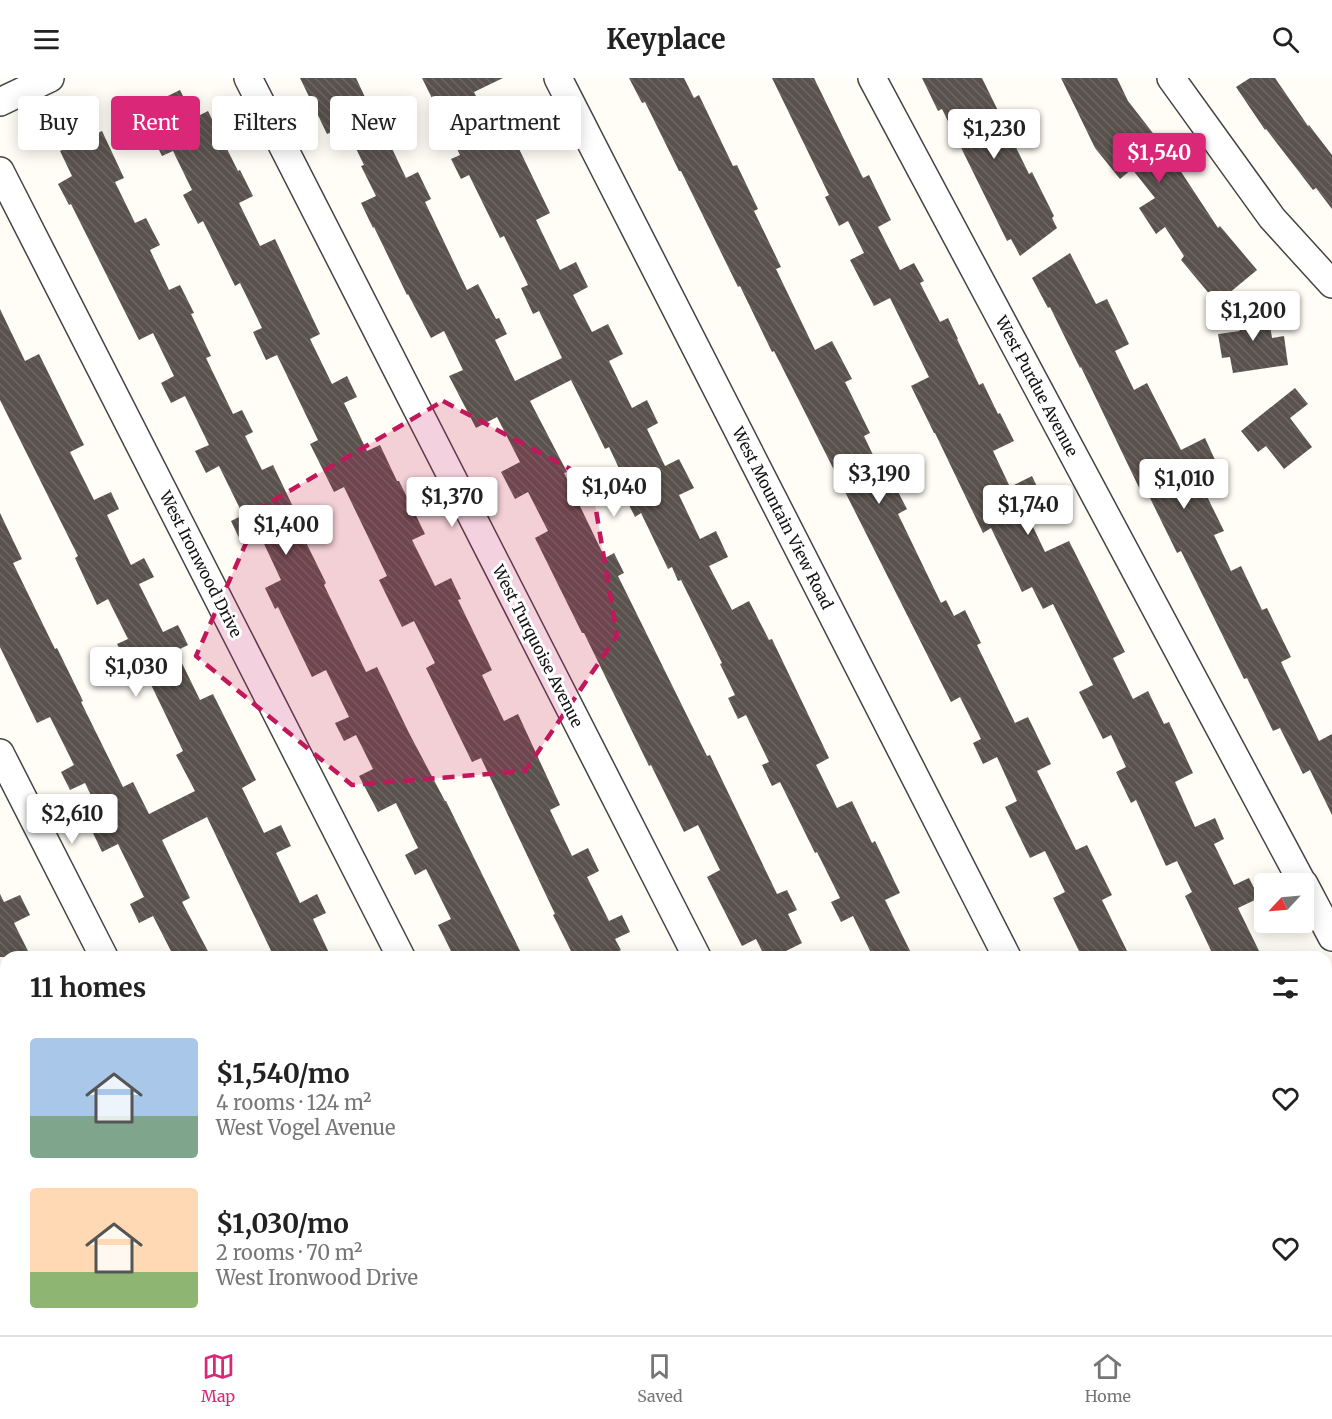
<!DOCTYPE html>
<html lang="en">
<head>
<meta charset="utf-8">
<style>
	body { margin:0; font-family:Merriweather,serif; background:#f6f6f6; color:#222; height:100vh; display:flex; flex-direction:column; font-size:22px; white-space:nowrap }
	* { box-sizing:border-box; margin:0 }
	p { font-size:20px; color:#767676 }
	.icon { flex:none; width:33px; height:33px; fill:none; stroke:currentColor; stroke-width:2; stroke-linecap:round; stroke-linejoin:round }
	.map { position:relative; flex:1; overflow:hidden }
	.panel { position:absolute; left:0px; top:873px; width:1332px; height:384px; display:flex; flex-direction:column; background:#fff; border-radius:18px 18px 0 0; box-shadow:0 3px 15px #0003 }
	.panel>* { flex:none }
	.banner { position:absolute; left:18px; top:18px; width:600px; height:54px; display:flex; gap:12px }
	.needle { width:39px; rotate:244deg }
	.buttons { position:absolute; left:1254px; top:795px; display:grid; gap:12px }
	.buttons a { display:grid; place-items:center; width:60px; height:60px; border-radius:6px; background:#fff; box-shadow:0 3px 15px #0003; font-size:30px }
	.price { position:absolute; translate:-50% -51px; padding:0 14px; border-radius:6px; background:#fff; color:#222; font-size:20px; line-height:39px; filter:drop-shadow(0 2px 3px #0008) }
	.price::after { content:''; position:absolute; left:50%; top:36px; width:18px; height:14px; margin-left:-9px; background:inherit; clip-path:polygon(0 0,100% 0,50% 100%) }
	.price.on { background:#db2777; color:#fff }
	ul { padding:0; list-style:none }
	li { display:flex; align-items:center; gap:18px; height:150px; padding:0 30px }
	li span { display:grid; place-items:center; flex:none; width:168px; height:120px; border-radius:6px; color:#555 }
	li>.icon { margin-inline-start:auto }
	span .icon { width:72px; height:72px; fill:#fffc; stroke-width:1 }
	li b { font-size:26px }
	h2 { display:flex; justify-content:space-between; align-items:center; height:72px; padding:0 30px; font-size:26px }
	.pill { padding:0 21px; border-radius:6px; background:#fff; box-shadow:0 3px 15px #0003; font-size:21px; line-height:54px }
	.pill.on { background:#db2777; color:#fff }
	header { display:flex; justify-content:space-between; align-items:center; height:78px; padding:0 30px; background:#fff; font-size:27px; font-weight:700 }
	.dock { display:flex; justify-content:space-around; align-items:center; height:84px; border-top:2px solid #e0e0e0; background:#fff; font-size:16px; color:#767676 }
	.dock a { display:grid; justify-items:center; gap:3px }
	.dock .on { color:#db2777 }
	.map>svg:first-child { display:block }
	.building { fill:url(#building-back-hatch) }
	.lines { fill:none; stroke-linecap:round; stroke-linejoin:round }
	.minor-casing { stroke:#444; stroke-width:30 }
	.minor { stroke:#fff; stroke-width:27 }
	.marked { fill:#c2185b; fill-opacity:0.2; stroke:#c2185b; stroke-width:4.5; stroke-dasharray:12 8; stroke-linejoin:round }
	.labels { text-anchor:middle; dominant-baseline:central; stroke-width:6; stroke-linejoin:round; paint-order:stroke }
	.street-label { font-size:16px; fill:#111; stroke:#fff }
</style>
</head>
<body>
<header><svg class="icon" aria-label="menu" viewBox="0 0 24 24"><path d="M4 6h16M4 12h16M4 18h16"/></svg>Keyplace<svg class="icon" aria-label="search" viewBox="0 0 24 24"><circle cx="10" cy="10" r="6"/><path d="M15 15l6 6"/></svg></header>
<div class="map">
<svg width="1332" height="1257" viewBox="0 0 1332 1257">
	<defs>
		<pattern id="building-back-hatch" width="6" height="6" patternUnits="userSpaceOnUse" patternTransform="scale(1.5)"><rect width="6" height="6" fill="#5a524d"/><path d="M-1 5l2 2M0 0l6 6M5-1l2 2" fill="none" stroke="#6d6662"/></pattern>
	</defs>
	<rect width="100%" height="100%" fill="#fffdf5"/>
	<g class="building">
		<polygon points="300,0 356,0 372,34 381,30 395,57 387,60 406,100 418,94 431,121 425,124 467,212 478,206 496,241 499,240 507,256 495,262 515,303 562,280 539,233 533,236 521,210 528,207 504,158 500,160 469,97 461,101 451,81 460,77 422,0 503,0 474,14 494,54 508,48 550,135 536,142 560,192 576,184 588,209 573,217 592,254 608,246 623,276 609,283 632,330 647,322 658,345 647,351 665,388 679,381 694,410 679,417 700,461 716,453 728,479 709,488 732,532 749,523 769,562 772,561 829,680 816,687 837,730 852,723 872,765 875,763 900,815 885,822 913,879 873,879 853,838 841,844 831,824 840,820 817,774 815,775 780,704 772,708 762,687 769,684 746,637 738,641 728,620 735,617 720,586 722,585 681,502 678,503 672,489 668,491 641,435 635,439 625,419 631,416 609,369 605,371 571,302 530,323 567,394 564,395 605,480 614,475 624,495 618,498 707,678 710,677 777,816 787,812 797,832 788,836 802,865 774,879 765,879 756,861 742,868 707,799 720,792 698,747 684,754 651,687 649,688 584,555 582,555 535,460 548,453 528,414 515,421 501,394 520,384 497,339 476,350 449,298 463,292 444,253 431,260 408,216 407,217 374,149 373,150 361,125 376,118 361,88 364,87 345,48 327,56"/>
		<polygon points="629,0 684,0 694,20 699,17 733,88 737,87 758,131 754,133 781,189 776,191 815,272 832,263 852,301 845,304 870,355 864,358 891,415 897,412 907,431 898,436 941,525 946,522 954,538 965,532 981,565 977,567 1015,645 1028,639 1051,686 1037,693 1076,772 1087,767 1112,817 1102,822 1130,879 1082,879 1053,820 1065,814 1045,773 1030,780 1005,729 1017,723 997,679 983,686 973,665 981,661 960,619 951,624 774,273 772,274 740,208 738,209 681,93 679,93 645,24 642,25"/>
		<polygon points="772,0 814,0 863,100 869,97 891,142 878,149 900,192 914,185 924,203 920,205 940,244 948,240 958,261 957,261 979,307 983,305 998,336 1000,335 1014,363 993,373 1010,409 1032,398 1042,419 1023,428 1045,474 1069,463 1125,574 1113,580 1133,621 1148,613 1164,646 1169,644 1193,695 1175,704 1195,749 1215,740 1224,761 1214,766 1234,807 1249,800 1259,820 1238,830 1262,879 1214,879 1185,818 1192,814 1177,783 1166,788 1136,722 1131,725 1116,694 1126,689 1111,657 1103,661 1079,614 1093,607 1053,526 1043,531 1032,509 1022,514 991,450 983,455 935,355 934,355 911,308 929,299 890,220 874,228 850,182 864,175 848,143 839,148 825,119 829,117"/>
		<polygon points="922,0 982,0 1029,96 1032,94 1054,138 1052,140 1057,150 1020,178 1011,161 1007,163 942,31 938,33"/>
		<polygon points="1061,0 1117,0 1128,23 1170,77 1218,150 1220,148 1257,192 1217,225 1181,182 1184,178 1165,149 1156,156 1139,130 1155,120 1132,91 1120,101 1095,70"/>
		<polygon points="1250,0 1275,0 1308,48 1309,47 1332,77 1332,131 1316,110 1313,112 1266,51 1265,52 1236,9"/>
		<polygon points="180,12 194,40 208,33 238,93 240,92 253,118 239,125 260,168 275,161 320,256 310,261 332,306 347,298 357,319 344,325 367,373 380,367 397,403 399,403 425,456 412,462 435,508 451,500 461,521 458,522 492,592 482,597 504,643 518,636 560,727 550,732 572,778 588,770 599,793 587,799 609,843 622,837 630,854 615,861 621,872 607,879 574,879 553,837 555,836 481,680 472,684 426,590 435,585 414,543 402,549 379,502 387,498 344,409 334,414 310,366 318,362 277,277 266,282 253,254 262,250 240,205 235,208 203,143 198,146 183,117 192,112 173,73 162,78 139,32"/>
		<polygon points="102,53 124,100 115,104 135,145 146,140 160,167 150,172 169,212 180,207 194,235 191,236 211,278 206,280 233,336 242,332 253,354 245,358 262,392 273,387 296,435 292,436 326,505 324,507 366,594 377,589 409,655 445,723 446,723 523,879 454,879 438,847 451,841 426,791 415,797 405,777 418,770 396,725 378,734 359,698 373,691 356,657 344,663 335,645 349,639 326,592 312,599 278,529 275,531 265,510 281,502 258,453 240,462 231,443 243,437 219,388 206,395 195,373 209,367 185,318 171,325 161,305 174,298 153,255 139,262 71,126 69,127 58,106 72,98 60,73"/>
		<polygon points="1070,175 1096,226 1107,221 1129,266 1115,273 1134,312 1147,305 1181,372 1205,360 1216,384 1195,394 1224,453 1214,457 1231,493 1241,488 1262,532 1267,530 1291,579 1281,584 1319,663 1332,656 1332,737 1310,692 1303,696 1280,650 1273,653 1247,600 1244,601 1181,473 1177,475 1149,418 1144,420 1081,289 1080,290 1050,229 1048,230 1032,200"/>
		<polygon points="1267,228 1272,260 1284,258 1288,287 1233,295 1230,279 1222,280 1218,256 1240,253 1225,234"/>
		<polygon points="0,231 25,283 39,276 84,367 70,374 94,422 111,414 119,431 107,437 131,487 144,480 154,499 139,506 163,554 178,547 188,567 176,573 200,622 213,616 256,702 242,710 264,755 281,747 291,768 276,775 300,825 317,816 326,835 313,841 331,879 274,879 207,739 162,762 190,820 182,824 211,879 174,879 153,838 139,845 130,826 144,819 118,766 102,774 93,755 106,748 85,705 70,712 61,694 74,687 50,639 37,645 0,569 0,435 22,481 13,485 55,571 57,570 83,623 81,624 123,709 133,704 149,736 195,713 176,677 183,673 143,590 132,595 117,566 128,561 108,521 97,527 75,480 78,478 0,322"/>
		<polygon points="1295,310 1308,326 1290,340 1312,369 1284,391 1266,368 1258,374 1241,353"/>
		<polygon points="0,816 4,824 20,817 30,837 14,845 31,879 0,879"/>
	</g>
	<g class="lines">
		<defs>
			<g id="minor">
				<polyline points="248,0 697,879"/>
				<polyline points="558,0 1007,879"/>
				<polyline points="872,0 1303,806"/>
				<polyline points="1171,0 1272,140 1332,206"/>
				<polyline points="0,24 50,0"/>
				<polyline points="0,93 401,879"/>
				<polyline points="0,675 104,879"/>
				<polyline points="1304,806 1332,859"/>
				<polyline points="1326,919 1332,916"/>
				<polyline points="0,1237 6,1235"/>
				<polyline points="292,1251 295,1257"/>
				<polyline points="591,1251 594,1257"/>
				<polyline points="886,1251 889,1257"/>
				<polyline points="1199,1251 1202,1257"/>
				<polyline points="616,1257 628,1251"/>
			</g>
		</defs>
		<use href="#minor" class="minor-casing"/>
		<use href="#minor" class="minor"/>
	</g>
	<path class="marked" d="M 443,323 L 591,402 L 617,558 L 525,693 L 352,707 L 196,578 L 262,429 Z"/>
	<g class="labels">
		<g class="street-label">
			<text transform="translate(1037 308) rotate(62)">West Purdue Avenue</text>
			<text transform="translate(783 440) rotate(63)">West Mountain View Road</text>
			<text transform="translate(201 486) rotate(63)">West Ironwood Drive</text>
			<text transform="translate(538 568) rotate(63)">West Turquoise Avenue</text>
		</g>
	</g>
</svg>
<div class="buttons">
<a><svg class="needle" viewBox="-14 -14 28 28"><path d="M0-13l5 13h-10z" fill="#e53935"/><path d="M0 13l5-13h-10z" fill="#767676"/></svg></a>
</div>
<b class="price" style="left:994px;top:82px">$1,230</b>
<b class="price on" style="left:1159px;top:106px">$1,540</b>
<b class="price" style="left:1253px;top:264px">$1,200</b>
<b class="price" style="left:879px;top:427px">$3,190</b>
<b class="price" style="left:1184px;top:432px">$1,010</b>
<b class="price" style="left:614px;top:440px">$1,040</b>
<b class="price" style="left:452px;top:450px">$1,370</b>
<b class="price" style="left:1028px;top:458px">$1,740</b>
<b class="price" style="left:286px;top:478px">$1,400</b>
<b class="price" style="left:136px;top:620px">$1,030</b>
<b class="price" style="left:72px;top:767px">$2,610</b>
<div class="banner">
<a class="pill">Buy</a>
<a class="pill on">Rent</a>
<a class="pill">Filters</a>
<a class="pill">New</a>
<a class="pill">Apartment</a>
</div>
<section class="panel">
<h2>11 homes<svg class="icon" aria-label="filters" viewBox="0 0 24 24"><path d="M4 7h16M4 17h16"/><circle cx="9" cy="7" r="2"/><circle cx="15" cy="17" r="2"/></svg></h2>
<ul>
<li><span style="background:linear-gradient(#a9c7e8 65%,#7fa58c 0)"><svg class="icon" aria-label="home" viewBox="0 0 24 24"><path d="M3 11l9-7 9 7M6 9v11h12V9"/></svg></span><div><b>$1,540/mo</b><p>4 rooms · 124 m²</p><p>West Vogel Avenue</p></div><svg class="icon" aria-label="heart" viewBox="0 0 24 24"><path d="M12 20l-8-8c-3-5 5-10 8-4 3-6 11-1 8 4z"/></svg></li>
<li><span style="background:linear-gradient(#ffd9b3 70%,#8fb573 0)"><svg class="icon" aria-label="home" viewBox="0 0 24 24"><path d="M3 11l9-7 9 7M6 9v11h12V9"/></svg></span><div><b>$1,030/mo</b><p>2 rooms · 70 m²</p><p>West Ironwood Drive</p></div><svg class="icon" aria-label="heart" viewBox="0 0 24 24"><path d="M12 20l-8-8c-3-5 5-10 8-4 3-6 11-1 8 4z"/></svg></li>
</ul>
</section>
</div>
<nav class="dock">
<a class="on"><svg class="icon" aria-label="map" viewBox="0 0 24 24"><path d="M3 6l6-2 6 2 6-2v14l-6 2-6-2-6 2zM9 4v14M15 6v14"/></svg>Map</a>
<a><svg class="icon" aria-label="saved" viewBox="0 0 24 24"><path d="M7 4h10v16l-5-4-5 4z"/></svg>Saved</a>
<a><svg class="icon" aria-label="home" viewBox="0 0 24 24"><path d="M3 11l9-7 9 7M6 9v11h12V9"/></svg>Home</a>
</nav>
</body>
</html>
